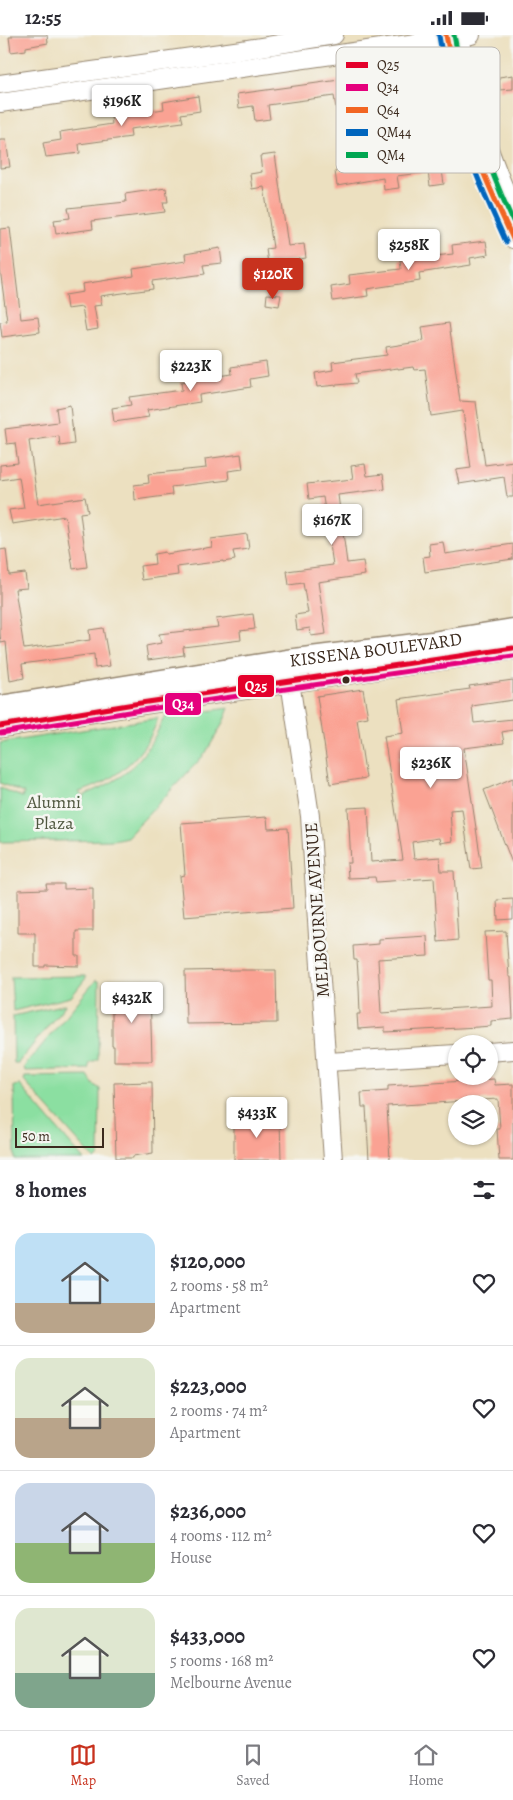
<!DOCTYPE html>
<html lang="en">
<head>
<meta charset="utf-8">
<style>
	body { margin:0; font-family:Alegreya,serif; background:#f7f7f7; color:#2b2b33; height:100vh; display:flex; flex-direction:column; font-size:19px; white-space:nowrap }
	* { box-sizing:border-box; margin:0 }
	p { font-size:16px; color:#7c7c81 }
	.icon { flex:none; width:28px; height:28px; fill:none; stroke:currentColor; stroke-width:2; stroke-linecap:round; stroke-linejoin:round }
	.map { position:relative; height:1125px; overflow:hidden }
	.panel { display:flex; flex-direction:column; background:#fff; flex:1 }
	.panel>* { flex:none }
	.buttons { position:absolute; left:448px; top:1000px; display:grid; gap:10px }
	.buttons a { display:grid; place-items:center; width:50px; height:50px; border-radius:50%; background:#fff; box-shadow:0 1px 4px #0004; font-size:25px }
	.scale { position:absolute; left:15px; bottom:12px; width:89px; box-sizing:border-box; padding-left:5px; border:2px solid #3b2a1e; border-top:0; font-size:14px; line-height:18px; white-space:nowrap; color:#3b2a1e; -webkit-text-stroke:4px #f6f6f2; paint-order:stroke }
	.price { position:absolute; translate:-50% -42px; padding:0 11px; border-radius:5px; background:#fff; color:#222; font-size:16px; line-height:32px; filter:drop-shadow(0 1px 2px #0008) }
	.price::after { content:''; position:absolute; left:50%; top:30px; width:15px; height:11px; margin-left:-8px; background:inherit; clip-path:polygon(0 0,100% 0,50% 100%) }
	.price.selected { background:#c8321e; color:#fff }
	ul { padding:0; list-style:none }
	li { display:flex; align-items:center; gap:15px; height:125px; padding:0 15px }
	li+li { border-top:1px solid #e1e1e2 }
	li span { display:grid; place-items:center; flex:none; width:140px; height:100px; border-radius:15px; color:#555 }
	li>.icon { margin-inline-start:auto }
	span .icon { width:60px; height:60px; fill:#fffc; stroke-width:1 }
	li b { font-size:21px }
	h2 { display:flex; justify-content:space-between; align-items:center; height:60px; padding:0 15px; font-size:21px }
	.status { display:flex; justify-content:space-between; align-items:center; height:35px; padding:0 25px; background:#fff; direction:ltr }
	.status svg { height:14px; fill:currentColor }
	.dock { display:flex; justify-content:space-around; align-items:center; height:70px; border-top:1px solid #e1e1e2; background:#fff; font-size:14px; color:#7c7c81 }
	.dock a { display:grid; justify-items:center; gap:2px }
	.dock .selected { color:#c8321e }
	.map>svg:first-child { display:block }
	.green { fill:#8bdfa1; stroke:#638460 }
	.building { fill:#faa293; fill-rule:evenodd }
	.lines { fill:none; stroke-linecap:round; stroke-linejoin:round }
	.minor-casing { stroke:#94856f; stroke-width:20 }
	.major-casing { stroke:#94856f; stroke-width:25 }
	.minor { stroke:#fff; stroke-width:18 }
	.major { stroke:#fff; stroke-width:22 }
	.bus-1-casing { stroke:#f6f6f2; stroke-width:9 }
	.bus-2-casing { stroke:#f6f6f2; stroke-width:9 }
	.bus-3-casing { stroke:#f6f6f2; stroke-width:9 }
	.bus-4-casing { stroke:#f6f6f2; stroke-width:9 }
	.bus-5-casing { stroke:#f6f6f2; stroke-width:9 }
	.bus-1 { stroke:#e4002b; stroke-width:5 }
	.bus-2 { stroke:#e5007d; stroke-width:5 }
	.bus-3 { stroke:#f26522; stroke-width:5 }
	.bus-4 { stroke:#0065bd; stroke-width:5 }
	.bus-5 { stroke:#00a651; stroke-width:5 }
	.bus-dot { fill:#3b2a1e; stroke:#f6f6f2; stroke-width:2 }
	.labels { text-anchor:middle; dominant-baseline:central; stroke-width:5; stroke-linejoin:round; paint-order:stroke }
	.street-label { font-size:18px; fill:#3b2a1e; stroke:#f6f6f2 }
	.park-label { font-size:18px; fill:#4f573f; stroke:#f6f6f2 }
	.key { fill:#f6f6f2; stroke:#beb9b2; stroke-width:1 }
	.key-label { font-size:14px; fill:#3b2a1e }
	.line-badge { stroke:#f6f6f2; stroke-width:2 }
	.badge-label { font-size:14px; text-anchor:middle; font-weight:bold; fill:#fff }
</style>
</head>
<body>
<div class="status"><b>12:55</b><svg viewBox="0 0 49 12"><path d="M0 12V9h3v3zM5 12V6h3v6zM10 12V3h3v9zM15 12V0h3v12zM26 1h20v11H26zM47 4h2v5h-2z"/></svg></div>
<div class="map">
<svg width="513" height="1125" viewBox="0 0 513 1125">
	<rect width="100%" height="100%" fill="#f6f6f2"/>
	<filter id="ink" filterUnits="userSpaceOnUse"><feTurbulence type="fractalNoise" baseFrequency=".02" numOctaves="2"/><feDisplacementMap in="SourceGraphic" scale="10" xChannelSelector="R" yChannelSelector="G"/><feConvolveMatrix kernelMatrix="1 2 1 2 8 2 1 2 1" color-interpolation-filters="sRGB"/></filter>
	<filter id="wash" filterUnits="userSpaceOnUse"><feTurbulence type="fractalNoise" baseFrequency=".0096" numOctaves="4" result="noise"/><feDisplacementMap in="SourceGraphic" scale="20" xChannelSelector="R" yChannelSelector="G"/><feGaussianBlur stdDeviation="1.12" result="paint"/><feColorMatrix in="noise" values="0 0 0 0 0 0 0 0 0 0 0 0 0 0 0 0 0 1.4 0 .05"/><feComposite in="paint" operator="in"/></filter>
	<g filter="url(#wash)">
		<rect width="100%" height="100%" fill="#ece0c0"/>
		<g class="green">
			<path d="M 229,673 L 222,690 L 205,719 L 127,802 L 113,805 L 0,807 L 0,753 L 22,762 L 24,758 L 0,748 L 0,708 L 158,683 C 147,719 115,747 79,757 L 84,764 L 85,760 C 93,756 101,753 110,748 C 136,734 153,709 164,682 Z"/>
			<polygon points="85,941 86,943 71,962 13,976 11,942"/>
			<polygon points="96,945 99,947 98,1024 90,1028 88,1034 25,1036 24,1032"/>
			<polygon points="66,969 18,1028 14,1028 13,981"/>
			<polygon points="88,1041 93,1049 100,1054 99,1121 95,1125 24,1046 25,1042"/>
			<polygon points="20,1050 84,1125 15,1125 14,1051"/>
		</g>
		<g id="blocks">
			<g class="building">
				<polygon points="12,0 47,0 48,8 26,12 26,15 11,17 9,2 12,2"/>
				<polygon points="427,31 444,149 430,151 428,137 397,141 399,153 384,155 383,143 337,151 335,136 349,134 347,119 361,117 363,131 424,122 416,62 402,64 400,50 414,48 412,33"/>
				<polygon points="513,40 513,54 500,55 499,42"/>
				<polygon points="354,43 356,57 349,58 350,71 336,73 334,61 268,70 270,84 255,86 253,71 239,73 237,59"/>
				<polygon points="198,61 200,76 181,79 183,87 130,94 131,102 79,109 80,118 46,122 43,108 61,105 60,97 112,89 111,82 164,74 163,67"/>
				<polygon points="0,105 6,105 10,132 0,133"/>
				<polygon points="275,119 288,211 304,209 306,223 268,229 266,214 273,213 264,152 252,154 250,139 262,137 260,121"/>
				<polygon points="166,153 168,167 163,167 165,177 92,186 93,194 56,199 54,185 70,183 68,173 126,167 125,159"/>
				<polygon points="10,193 21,284 38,282 40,297 2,302 0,287 7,286 0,234 0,194"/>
				<polygon points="486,206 488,220 470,223 471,230 419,238 420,246 367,254 368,261 333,266 331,252 350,249 349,240 401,234 400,225 453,219 452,210"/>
				<polygon points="220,213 222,228 203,230 205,239 152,246 153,254 100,261 102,270 94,271 98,294 86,296 82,272 67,274 65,260 83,257 82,249 134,241 133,234 186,226 185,219"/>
				<polygon points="267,259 281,260 279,271 266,269"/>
				<polygon points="449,288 460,366 476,367 485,430 513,426 513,462 507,462 504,442 459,449 456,435 471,433 463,376 431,381 425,334 414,335 413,332 398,334 398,333 355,339 357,348 317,352 315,338 333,335 332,327 387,320 386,312 424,306 422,292"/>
				<polygon points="266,327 268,341 250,344 251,352 199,360 200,367 147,375 149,382 114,387 112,373 131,370 129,362 182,355 181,347 232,339 231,332"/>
				<polygon points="70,370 74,409 60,411 59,401 29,406 38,469 85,462 88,477 80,478 87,532 73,534 65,481 12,489 9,475 24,473 19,442 0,445 0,430 18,428 15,408 7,409 5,394 58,387 56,373"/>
				<polygon points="241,419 243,434 228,436 229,445 171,452 172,460 135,465 134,450 149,448 148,439 206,433 205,424"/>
				<polygon points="365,429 367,441 383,439 385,454 338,460 347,528 363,526 365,540 318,547 326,599 311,601 310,593 297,595 295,580 308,578 303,548 289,550 287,536 333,530 323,462 309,464 307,449 353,444 351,431"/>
				<polygon points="247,499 249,514 233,516 235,525 223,527 223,526 177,532 178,540 142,545 140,531 155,529 154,519 165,517 166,519 212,512 211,504"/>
				<polygon points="443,507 445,519 513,509 513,524 425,537 423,522 430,521 429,509"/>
				<polygon points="6,514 9,540 25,538 27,553 15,554 24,614 90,605 89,595 103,593 110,631 95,633 94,619 22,629 24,643 10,646 6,607 1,608 0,598 0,515"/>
				<polygon points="253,579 255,594 240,596 241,605 183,612 184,620 148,625 146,611 161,608 159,599 218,592 216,584"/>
				<path d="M 513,645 L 513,665 L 472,671 L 474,688 L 513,684 L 513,695 L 502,697 L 504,708 L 464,713 L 482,833 L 471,834 L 462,774 L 450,775 L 452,806 L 440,808 L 439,803 L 412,807 L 414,824 L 440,822 L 441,836 L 454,836 L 458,905 L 438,907 L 434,843 L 376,847 L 375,842 L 348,843 L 347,828 L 351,828 L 348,773 L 368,772 L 371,827 L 403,825 L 384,701 L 403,698 L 398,664 L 470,654 L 469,651 ZM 453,715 L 456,732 L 402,741 L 399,722 Z"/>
				<polygon points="363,654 368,682 357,684 366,743 330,749 317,661"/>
				<polygon points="513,743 513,828 512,828 484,755"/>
				<polygon points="267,782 268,794 288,793 293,873 184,882 180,841 185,840 181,788"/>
				<polygon points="46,849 64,849 64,854 93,853 93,896 76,896 76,921 79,921 79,931 45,930 45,932 35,932 35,898 18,898 18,855 47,854"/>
				<polygon points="513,864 513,884 498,885 497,865"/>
				<polygon points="506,896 509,942 511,942 513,984 491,986 491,991 478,992 385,997 385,992 358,994 357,979 360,979 359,952 357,925 354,925 353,911 379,909 379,904 427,901 428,921 378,924 381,978 492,971 491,945 488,945 485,897"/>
				<polygon points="234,935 276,935 277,988 186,989 185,936"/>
				<polygon points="112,951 130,951 130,953 150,954 152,1026 114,1026 114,1011 112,1011"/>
				<polygon points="494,1044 495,1050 513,1049 513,1125 499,1125 497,1094 500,1094 498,1064 387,1071 390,1125 369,1125 366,1072 362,1072 361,1058 388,1056 388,1051"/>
				<polygon points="152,1047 153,1118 133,1121 133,1123 116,1123 114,1048"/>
				<polygon points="280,1083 281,1125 234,1125 234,1084"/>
			</g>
		</g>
	</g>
	<g filter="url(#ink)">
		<use href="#blocks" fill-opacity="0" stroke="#94856f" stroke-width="1"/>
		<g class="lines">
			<defs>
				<g id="minor">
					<path d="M 446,0 C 454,46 466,94 483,137 C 492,160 503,182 513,204"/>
					<path d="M 460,0 C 469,61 488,118 513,174"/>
					<polyline points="0,49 242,15 334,0"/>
					<polyline points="0,68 471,0"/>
					<polyline points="288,633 310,781 333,1125"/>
					<polyline points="489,1017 513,1015"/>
					<polyline points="328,1027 456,1019"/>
				</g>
				<g id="major">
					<path id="s1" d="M 0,672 L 287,626 L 432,608 L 513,595"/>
					<polyline points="0,691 134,669 513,613"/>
				</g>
			</defs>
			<use href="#minor" class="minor-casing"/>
			<use href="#major" class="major-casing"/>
			<use href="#minor" class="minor"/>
			<use href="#major" class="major"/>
			<defs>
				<polyline id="bus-1" points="0,691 134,669 513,613"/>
				<polyline id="bus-2" points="1,698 135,676 513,621"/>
				<path id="bus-3" d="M 446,0 C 453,40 463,80 476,119 C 487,148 500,176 513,204"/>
				<path id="bus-4" d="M 439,1 C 446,43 456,85 471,125 C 481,153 494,180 506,207"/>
				<path id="bus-5" d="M 454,0 C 466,65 485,126 513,186"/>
			</defs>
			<use href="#bus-1" class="bus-1-casing"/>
			<use href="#bus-2" class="bus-2-casing"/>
			<use href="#bus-3" class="bus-3-casing"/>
			<use href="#bus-4" class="bus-4-casing"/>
			<use href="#bus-5" class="bus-5-casing"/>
			<use href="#bus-1" class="bus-1"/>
			<use href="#bus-2" class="bus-2"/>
			<use href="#bus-3" class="bus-3"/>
			<use href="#bus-4" class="bus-4"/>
			<use href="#bus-5" class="bus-5"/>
		</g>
	</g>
	<circle class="bus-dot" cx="346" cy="645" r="4.5"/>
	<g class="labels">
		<g class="street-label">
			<text stroke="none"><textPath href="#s1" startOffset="380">KISSENA BOULEVARD</textPath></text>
			<text transform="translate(317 875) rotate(-94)">MELBOURNE AVENUE</text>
		</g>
		<g class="park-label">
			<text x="54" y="767">Alumni<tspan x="54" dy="21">Plaza</tspan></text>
		</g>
	</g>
	<rect x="336" y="12" width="164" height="126" rx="8" class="key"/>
	<rect x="346" y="27" width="22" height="6" fill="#e4002b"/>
	<rect x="346" y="49" width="22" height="7" fill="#e5007d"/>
	<rect x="346" y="72" width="22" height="6" fill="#f26522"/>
	<rect x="346" y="94" width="22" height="7" fill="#0065bd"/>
	<rect x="346" y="117" width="22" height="6" fill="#00a651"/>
	<g class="key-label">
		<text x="377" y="35">Q25</text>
		<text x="377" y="57">Q34</text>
		<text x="377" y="80">Q64</text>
		<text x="377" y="102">QM44</text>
		<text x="377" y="125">QM4</text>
	</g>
	<g class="line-badge">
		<rect x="237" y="639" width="38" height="24" rx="5" fill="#e4002b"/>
		<rect x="164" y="657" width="38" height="24" rx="5" fill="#e5007d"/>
	</g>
	<g class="badge-label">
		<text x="256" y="656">Q25</text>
		<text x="183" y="674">Q34</text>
	</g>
</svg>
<div class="buttons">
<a><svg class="icon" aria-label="locate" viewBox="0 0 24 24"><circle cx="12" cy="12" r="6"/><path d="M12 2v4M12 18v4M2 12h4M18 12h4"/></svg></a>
<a><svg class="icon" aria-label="layers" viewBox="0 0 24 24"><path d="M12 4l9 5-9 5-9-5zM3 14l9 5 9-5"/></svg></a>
</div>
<div class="scale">50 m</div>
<b class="price" style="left:122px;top:92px">$196K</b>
<b class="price" style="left:409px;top:236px">$258K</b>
<b class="price selected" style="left:273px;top:265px">$120K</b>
<b class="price" style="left:191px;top:357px">$223K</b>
<b class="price" style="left:332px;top:511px">$167K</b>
<b class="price" style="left:431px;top:754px">$236K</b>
<b class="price" style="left:132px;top:989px">$432K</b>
<b class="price" style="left:257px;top:1104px">$433K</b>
</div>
<section class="panel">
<h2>8 homes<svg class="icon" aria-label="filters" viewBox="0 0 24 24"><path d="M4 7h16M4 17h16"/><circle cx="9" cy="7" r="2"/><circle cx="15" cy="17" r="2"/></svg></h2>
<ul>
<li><span style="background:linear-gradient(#bfe0f5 70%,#b9a48a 0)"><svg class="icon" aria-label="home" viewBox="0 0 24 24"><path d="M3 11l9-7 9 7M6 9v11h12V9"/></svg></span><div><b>$120,000</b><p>2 rooms · 58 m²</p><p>Apartment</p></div><svg class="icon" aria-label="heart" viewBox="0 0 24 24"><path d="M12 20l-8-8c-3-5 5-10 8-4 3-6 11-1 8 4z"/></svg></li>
<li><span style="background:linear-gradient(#dfe7d0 60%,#b9a48a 0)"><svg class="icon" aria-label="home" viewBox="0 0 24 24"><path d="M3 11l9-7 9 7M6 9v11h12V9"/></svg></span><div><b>$223,000</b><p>2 rooms · 74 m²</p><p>Apartment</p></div><svg class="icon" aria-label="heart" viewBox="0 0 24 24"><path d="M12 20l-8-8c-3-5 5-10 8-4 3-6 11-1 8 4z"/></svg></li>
<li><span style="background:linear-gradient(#c9d6e8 60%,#8fb573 0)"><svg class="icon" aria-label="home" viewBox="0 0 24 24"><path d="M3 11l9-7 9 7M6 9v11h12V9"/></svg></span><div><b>$236,000</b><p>4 rooms · 112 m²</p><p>House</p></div><svg class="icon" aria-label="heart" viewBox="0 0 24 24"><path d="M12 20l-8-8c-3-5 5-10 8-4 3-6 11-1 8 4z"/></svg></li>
<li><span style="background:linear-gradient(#dfe7d0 65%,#7fa58c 0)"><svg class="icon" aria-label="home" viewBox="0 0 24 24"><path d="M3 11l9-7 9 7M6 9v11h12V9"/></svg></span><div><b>$433,000</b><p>5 rooms · 168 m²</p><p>Melbourne Avenue</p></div><svg class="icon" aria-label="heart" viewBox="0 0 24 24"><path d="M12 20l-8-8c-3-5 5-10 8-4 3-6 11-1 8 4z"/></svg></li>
</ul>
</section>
<nav class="dock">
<a class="selected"><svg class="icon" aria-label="map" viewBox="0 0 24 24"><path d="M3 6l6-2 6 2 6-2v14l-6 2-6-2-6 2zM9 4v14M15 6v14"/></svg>Map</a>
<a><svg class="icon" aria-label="saved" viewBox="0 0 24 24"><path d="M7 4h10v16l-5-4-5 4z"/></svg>Saved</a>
<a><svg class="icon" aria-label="home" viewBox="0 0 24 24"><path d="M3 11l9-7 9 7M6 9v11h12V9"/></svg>Home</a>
</nav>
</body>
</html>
